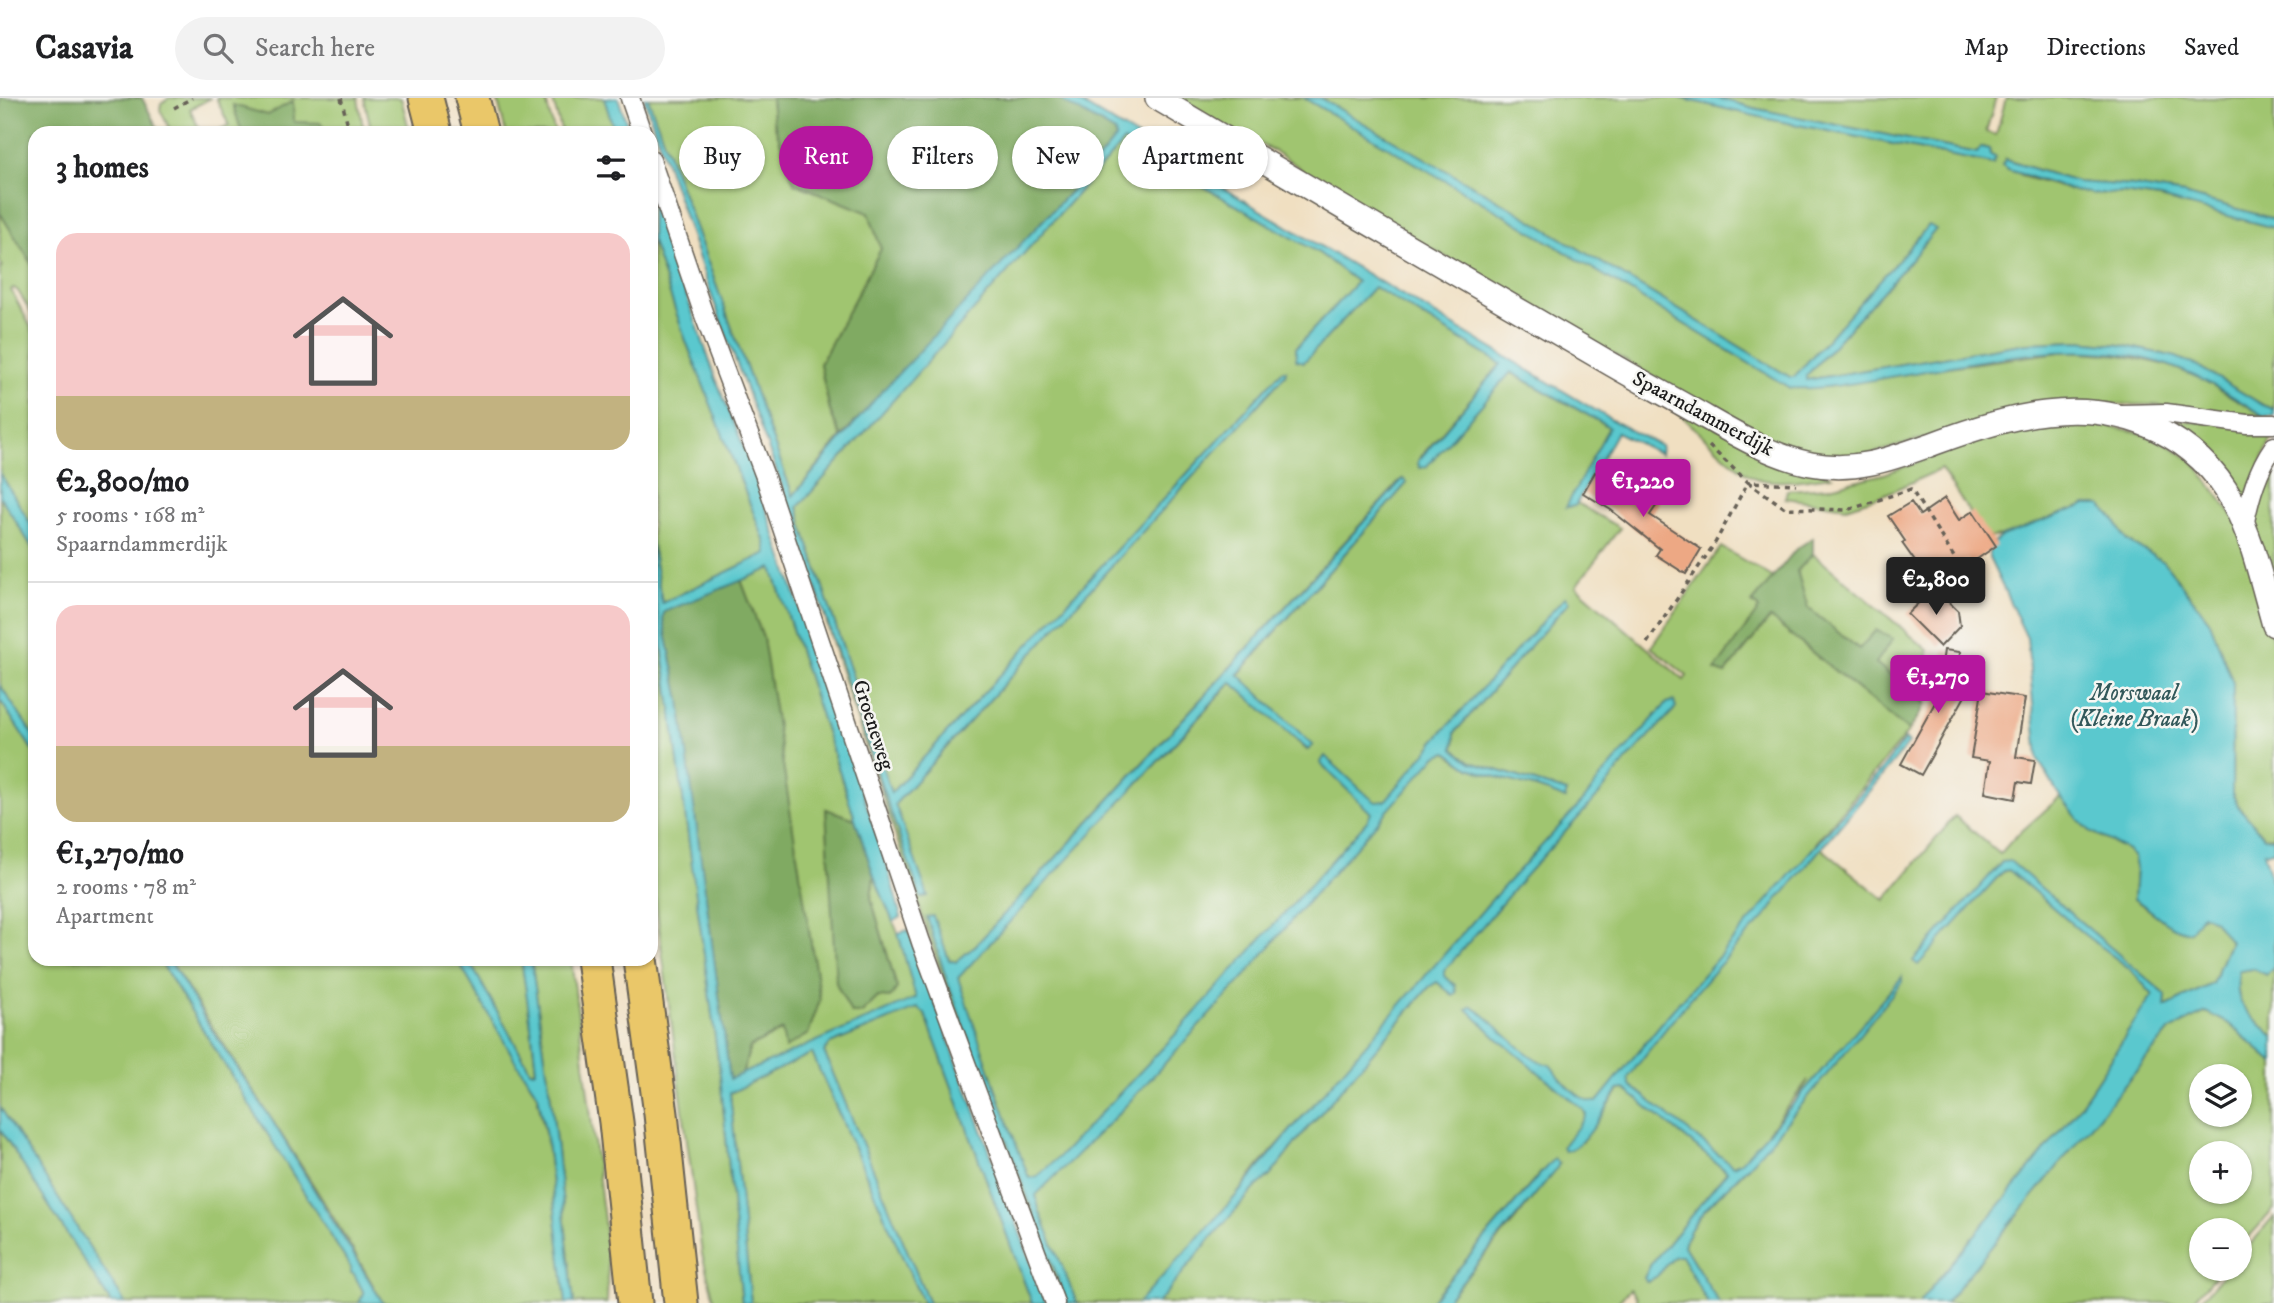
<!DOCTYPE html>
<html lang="en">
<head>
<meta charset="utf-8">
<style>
	body { margin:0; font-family:"IM FELL DW Pica",serif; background:#f2f2f2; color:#202124; height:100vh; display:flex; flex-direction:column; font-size:26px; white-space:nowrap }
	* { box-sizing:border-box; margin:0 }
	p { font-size:23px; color:#757577 }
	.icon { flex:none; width:38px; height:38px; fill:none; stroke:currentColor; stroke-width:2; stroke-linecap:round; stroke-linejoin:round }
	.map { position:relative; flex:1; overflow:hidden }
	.sheet { position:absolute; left:28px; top:28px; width:630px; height:840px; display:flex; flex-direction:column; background:#fff; border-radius:21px; box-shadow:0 2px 5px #0004 }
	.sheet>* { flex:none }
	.guide { position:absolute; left:679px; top:28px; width:665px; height:63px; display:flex; gap:14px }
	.buttons { position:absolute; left:2189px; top:966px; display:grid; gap:14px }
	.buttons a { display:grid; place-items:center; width:63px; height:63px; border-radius:50%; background:#fff; box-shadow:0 2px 5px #0004; font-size:35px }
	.price { position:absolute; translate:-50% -60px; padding:0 16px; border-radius:7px; background:#b5179e; color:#fff; font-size:23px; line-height:46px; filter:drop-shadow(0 2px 4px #0008) }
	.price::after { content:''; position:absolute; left:50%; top:42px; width:21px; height:16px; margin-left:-10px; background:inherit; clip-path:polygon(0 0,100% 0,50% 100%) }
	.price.on { background:#222; color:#fff }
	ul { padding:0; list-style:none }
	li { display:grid; align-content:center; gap:14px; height:371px; padding:0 28px }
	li+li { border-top:2px solid #e0e0e0 }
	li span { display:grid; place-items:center; height:217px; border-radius:21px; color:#555 }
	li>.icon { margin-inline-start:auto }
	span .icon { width:126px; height:126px; fill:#fffc; stroke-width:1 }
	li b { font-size:30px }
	h2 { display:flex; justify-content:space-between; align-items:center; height:84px; padding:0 28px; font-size:30px }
	.tag { padding:0 24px; border-radius:32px; background:#fff; box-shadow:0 2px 5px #0004; font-size:24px; line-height:63px }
	.tag.on { background:#b5179e; color:#fff }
	header { display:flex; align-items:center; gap:42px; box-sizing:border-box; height:98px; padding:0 35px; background:#fff; border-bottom:2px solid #e0e0e0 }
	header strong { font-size:33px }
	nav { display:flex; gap:38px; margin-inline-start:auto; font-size:24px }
	.search { width:490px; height:63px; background:#f2f2f2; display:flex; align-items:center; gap:18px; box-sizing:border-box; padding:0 24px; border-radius:38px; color:#757577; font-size:26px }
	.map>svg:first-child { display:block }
	.green { fill:#a0c56f; stroke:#5e7046; stroke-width:2; fill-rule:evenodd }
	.forest { fill:#80aa62; stroke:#4e633f; stroke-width:2 }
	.water { fill:#5ac8ce; stroke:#3b7275; stroke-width:2 }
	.building { fill:#eda884 }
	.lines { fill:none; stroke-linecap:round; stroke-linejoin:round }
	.minor-casing { stroke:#666056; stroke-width:21 }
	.tertiary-casing { stroke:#666056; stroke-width:26 }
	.motorway-casing { stroke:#666056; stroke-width:37 }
	.path { stroke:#666056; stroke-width:3.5; stroke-dasharray:5 5; stroke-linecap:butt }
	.minor { stroke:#fff; stroke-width:18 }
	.tertiary { stroke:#fff; stroke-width:23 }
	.motorway { stroke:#eac769; stroke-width:33 }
	.labels { text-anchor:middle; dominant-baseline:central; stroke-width:5; stroke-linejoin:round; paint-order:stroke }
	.street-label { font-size:21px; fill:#1c1c1c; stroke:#f6f6f2 }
	.water-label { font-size:23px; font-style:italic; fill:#32585a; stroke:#f6f6f2 }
</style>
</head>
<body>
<header>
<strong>Casavia</strong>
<div class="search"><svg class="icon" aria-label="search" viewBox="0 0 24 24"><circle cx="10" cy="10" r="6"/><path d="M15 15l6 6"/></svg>Search here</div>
<nav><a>Map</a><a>Directions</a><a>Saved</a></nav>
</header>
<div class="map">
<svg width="2274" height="1205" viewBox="0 0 2274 1205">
	<rect width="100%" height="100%" fill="#f6f6f2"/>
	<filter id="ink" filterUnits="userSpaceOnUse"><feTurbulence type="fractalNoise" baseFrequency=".0143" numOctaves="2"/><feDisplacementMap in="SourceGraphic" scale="14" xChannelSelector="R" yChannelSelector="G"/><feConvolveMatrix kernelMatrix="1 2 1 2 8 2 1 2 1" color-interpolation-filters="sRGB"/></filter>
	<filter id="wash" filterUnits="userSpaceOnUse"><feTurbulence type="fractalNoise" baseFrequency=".00686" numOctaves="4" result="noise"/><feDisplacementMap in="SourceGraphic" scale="28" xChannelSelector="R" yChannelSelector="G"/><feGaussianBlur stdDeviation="1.57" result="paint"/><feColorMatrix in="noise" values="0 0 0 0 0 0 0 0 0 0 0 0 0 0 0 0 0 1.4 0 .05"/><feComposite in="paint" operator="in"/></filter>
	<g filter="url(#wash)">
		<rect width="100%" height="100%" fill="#f0dfc1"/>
		<g class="green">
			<polygon points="169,0 211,0 190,11 201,35 172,35 160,12 161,6"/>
			<polygon points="216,0 358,0 364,35 325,35 321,25 294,25 293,3 242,35 213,35 229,27"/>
			<polygon points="364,0 401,0 410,35 372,35"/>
			<polygon points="497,0 545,0 555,35 506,35"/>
			<polygon points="552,0 604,0 615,35 562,35"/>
			<polygon points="648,0 771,0 773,22 794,85 869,115 881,151 820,266 830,313 841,339 793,398"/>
			<path d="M 1171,0 L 1304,0 L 1521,127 L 1790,290 L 2068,253 L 2120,257 L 2167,267 L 2200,280 L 2264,318 L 2154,307 L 2050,305 L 1856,360 L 1810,356 L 1785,350 L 1742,330 L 1311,81 C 1299,66 1259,42 1239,40 Z"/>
			<polygon points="1320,0 1680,0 1768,21 1993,66 1989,51 1982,49 1978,55 1758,11 1716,0 1996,0 1986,34 1996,37 2006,0 2274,0 2274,121 2184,96 2134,88 2077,84 2006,62 2021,78 2074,93 2096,96 2122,95 2160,100 2274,130 2274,311 2263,307 2199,269 2176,259 2121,247 2079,243 2027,245 1806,282 1805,279 1910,163 1929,127 1794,279 1790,279 1513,111"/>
			<path d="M 1124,43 L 1319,155 L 1357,184 L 1296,250 L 1304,264 L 1374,189 L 1501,266 L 1418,362 L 1508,273 L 1609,329 L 1567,409 L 1574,408 L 1577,405 L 1620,430 L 1576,488 L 1684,582 L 1687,578 L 1651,549 L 1721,449 L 1774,480 L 1752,505 L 1760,511 L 1725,576 L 1770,520 L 1909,633 L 1815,745 L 1885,802 L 1955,718 L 2000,756 L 2013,741 L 2061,698 L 2090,733 L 2124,750 L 2134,759 L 2136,770 L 2134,801 L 2155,816 L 2192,828 L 2202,816 L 2214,822 L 2230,843 L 2212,886 L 2165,909 L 2166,897 L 2002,764 L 1914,863 L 2004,773 L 2009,772 L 2085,837 L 2129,870 L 2153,897 C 2126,933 2106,973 2079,1009 C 2028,1077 1971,1139 1919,1205 L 1719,1205 L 1684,1148 C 1689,1119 1733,1087 1752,1064 C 1771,1041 1794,1007 1808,982 L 1736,1075 L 1617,981 L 1590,1012 L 1468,911 L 1497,940 L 1582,1009 L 1586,1017 L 1582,1045 L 1619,992 L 1625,991 L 1727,1074 L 1651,1166 L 1644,1180 L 1648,1184 L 1657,1178 L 1675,1158 L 1681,1157 L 1708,1205 L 1633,1205 L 1637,1201 L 1630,1191 L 1617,1205 L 1444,1205 L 1516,1121 L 1559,1066 L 1543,1072 L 1429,1205 L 1157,1205 L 1211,1140 L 1257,1088 L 1270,1078 L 1301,1038 L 1429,889 L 1437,884 L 1453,897 L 1431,873 L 1253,1075 L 1235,1099 L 1139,1205 L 1064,1205 L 965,947 L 838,564 L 820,501 L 880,683 L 921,800 L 927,798 L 895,706 L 1285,277 L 1286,272 L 1283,272 L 891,695 L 802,426 L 798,409 ZM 1402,381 L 1406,386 L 1238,577 L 1312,647 L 1307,652 L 1232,584 L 971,864 L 946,880 L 928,819 L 933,819 L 949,862 L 956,864 L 975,848 ZM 1569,504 L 1455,634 L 1454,651 L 1471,664 L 1567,694 L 1564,700 C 1534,686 1500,683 1469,669 C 1457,664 1445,652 1433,644 Z"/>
			<polygon points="0,115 35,171 35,221 18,193 14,190 11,192 35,237 35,433 0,375 0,171 2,168 0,163"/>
			<polygon points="651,141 686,243 765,444 767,455 662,505 651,442"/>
			<path d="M 1676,312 L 1831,378 C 1810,381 1775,387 1755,380 C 1739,374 1690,326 1676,312 Z"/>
			<path d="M 2158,320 L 2274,331 C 2274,340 2250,389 2245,402 L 2219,365 Z"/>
			<polygon points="2094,325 2137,334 2167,346 2193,363 2239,426 2274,547 2274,738 2264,739 2238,708 2232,695 2233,585 2210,524 2164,464 2126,442 2113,420 2085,407 2002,438 1986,440 1941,371 1883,397 1846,409 1785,400 1787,392 1829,389 1884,376 2008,332 2042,326"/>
			<path d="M 2274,357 L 2274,501 L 2254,428 C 2253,402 2263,380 2274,357 Z"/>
			<polygon points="0,398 35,454 35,640 0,587"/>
			<polygon points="1813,456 1928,552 1926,606 1875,565 1892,541 1859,551 1807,510 1797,472"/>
			<polygon points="772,470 855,721 826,712 829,756 862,915 878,899 897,890 871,800 874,778 898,835 917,900 742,977 750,949 783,932 785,949 771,598 763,540 741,482"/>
			<polygon points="651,479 669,596 720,976 742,1205 715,1205 702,1156 651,770"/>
			<polygon points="0,602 35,656 35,861 159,861 351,1170 364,1195 359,1205 125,1205 0,1009"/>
			<path d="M 169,861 L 457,861 L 537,997 L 547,1044 L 566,1205 L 383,1205 C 318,1087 240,975 169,861 Z"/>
			<path d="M 468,861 L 521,861 C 528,898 532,935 536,972 L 530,972 Z"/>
			<polygon points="531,861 571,861 604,1122 608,1166 607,1205 574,1205 552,1008"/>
			<path d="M 2274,869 L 2274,939 C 2250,916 2232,910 2239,873 L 2254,871 L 2267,877 Z"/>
			<polygon points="918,909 925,916 1032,1205 929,1205 824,954 830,946"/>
			<path d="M 2206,914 L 2228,925 L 2274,965 L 2274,1111 L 2240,1149 L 2240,1132 L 2202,1132 L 2202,1171 L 2221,1171 L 2191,1205 L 1945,1205 L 2170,932 ZM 2202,978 L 2240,978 L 2240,1017 L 2202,1017 ZM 2202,1055 L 2240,1055 L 2240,1094 L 2202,1094 Z"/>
			<polygon points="812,955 923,1205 751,1205 730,995"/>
			<polygon points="0,1031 111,1205 0,1205"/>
			<polygon points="2274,1119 2274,1205 2198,1205 2228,1171 2240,1171 2240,1158"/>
		</g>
		<g class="forest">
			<polygon points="0,0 142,0 160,35 35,35 35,171 0,115"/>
			<polygon points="771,0 1057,0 1115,34 1116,40 1082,81 841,339 830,313 820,266 881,151 869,115 794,85 773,22"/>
			<polygon points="293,3 294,24 321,25 325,35 242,35 233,7 268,17"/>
			<polygon points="1813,440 1813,456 1797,473 1808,510 1859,551 1876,532 1893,541 1876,565 1926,606 1909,633 1770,520 1725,576 1715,572 1759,511 1753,504 1796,451"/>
			<polygon points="741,482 763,540 820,902 808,936 785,950 782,932 750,949 742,977 730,982 680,603 663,520 664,514"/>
			<polygon points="826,711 855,721 874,778 871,800 897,890 890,900 878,899 862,915 851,915 836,885"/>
		</g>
		<g class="water">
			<polygon points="604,0 618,0 630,35 615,35"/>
			<polygon points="644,0 648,0 793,398 882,293 1082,81 1116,40 1115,34 1057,0 1072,0 1617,325 1661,348 1660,356 1617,334 1575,408 1566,409 1609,329 1511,274 1426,369 1419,370 1418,363 1501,266 1374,189 1304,264 1296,262 1296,250 1357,184 1319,155 1124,43 798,409 802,426 891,695 1283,272 1286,272 1285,277 895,706 928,798 921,800 880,683 784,393 710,193"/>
			<path d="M 1304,0 L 1320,0 L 1513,111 L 1790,279 L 1794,279 L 1929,127 L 1936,131 L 1910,163 L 1806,278 L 1806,282 L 2027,245 L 2079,243 L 2121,247 L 2176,259 L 2199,269 L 2263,307 L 2274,311 L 2274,318 L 2264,318 C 2234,299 2204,280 2170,268 C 2083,237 1988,263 1901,277 C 1865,283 1827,292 1790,290 L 1521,127 Z"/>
			<polygon points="1680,0 1716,0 1758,11 1977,55 1981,49 1989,51 1990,57 1996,59 1993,66 1768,21"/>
			<polygon points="2005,62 2077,84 2134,88 2184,96 2274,121 2274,130 2160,100 2122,95 2096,96 2074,93 2008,72 2002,68"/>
			<polygon points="651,97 716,281 753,372 887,767 901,819 893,824 874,778 772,470 664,514 663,520 680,603 730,981 916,900 898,835 908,832 1046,1205 1032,1205 925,916 918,910 830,946 824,954 929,1205 923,1205 812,955 730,995 751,1205 742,1205 720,976 669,596 651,479 651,442 662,505 767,455 765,444 686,243 651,141"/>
			<polygon points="0,375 35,433 35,454 0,398"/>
			<path d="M 1403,381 L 1407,385 L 1238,576 L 1313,647 L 1308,652 L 1231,584 L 958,880 L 1000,1003 L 1029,1080 L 1037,1078 L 1061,1057 L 1174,938 L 1368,722 L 1371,715 L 1322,667 L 1321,664 L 1325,658 L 1369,699 L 1376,704 L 1385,703 L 1434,645 L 1433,644 L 1565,499 L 1569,504 L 1455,634 L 1454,651 L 1471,664 L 1567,694 L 1565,701 C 1535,686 1501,683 1470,670 C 1462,666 1455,659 1447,654 L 1436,658 L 1295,818 L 1247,876 L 1119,1015 L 1036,1097 L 1039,1112 L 1077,1205 L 1067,1205 L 946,880 L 927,819 L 933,818 L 949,862 L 956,864 L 975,848 Z"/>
			<path d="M 2085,407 L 2101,407 L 2113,420 L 2126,442 L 2164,464 L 2210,524 L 2233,585 L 2232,695 L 2238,708 L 2264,739 L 2274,740 L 2274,753 L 2264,754 L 2274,791 L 2274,869 L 2267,877 L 2254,871 L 2239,873 C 2232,910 2250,916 2274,939 L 2274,965 L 2228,925 L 2206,914 L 2170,932 L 1945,1205 L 1919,1205 C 1971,1139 2028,1077 2079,1009 C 2106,973 2126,933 2153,897 L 2129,870 L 2085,837 L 2009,772 L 2003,773 L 1918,867 L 1913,863 L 2002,764 L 2010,763 L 2166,897 L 2165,909 L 2212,886 L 2230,844 L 2214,822 L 2202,816 L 2190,834 C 2165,830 2155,813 2134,801 L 2136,770 L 2134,759 L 2124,750 L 2090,733 L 2079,722 L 2057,694 L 2038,661 L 2027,540 L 1989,460 L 1989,448 L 2002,438 Z"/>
			<polygon points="0,587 35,640 35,656 0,602"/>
			<polygon points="1674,603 1676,609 1673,613 1626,663 1598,698 1526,777 1444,873 1444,878 1455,887 1456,895 1453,897 1437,884 1429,889 1301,1038 1270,1078 1257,1088 1211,1140 1163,1199 1157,1205 1138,1205 1235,1099 1290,1033 1496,797 1583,703 1603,677 1667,605"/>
			<path d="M 1905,641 L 1909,645 C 1869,695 1825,744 1785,794 C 1775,800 1773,811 1765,819 C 1716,868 1670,923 1628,980 L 1630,987 L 1733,1068 L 1741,1064 L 1773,1029 L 1902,879 L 1902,884 C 1854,944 1805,1004 1754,1062 C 1735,1083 1688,1121 1684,1148 L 1719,1205 L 1708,1205 L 1681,1158 L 1675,1158 L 1657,1178 L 1647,1184 L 1644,1180 L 1651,1166 L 1727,1074 L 1625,991 L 1618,992 C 1606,1010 1585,1051 1564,1053 L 1562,1049 L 1584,1021 L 1586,1017 L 1584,1012 L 1497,940 L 1467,911 L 1472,908 C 1494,922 1527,963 1550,967 C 1560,980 1579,1005 1597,1004 L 1668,917 L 1881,672 Z"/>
			<polygon points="159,861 169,861 208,926 270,1019 383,1205 359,1205 364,1195 354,1176 351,1175 351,1170"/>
			<path d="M 457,861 L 468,861 L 530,972 L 534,973 L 536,971 C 532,934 527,898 521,861 L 531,861 L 552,1008 L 574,1205 L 566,1205 L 547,1044 L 538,997 L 516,964 Z"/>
			<polygon points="0,1009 125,1205 111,1205 0,1031"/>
			<polygon points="1554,1060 1559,1066 1555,1073 1444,1205 1429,1205"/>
		</g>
		<g id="blocks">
			<g class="building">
				<polygon points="1595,374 1604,380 1607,375 1642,396 1644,393 1659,404 1650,417 1701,451 1686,476 1656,457 1660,451 1611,412 1583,395"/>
				<polygon points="1945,400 1959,422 1973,413 1996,448 1970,466 1967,462 1931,486 1902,445 1905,443 1888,418 1911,404 1920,417"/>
				<polygon points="1934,490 1958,513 1960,528 1940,549 1907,516"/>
				<polygon points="1944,552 1960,554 1957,588 1969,591 1921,677 1901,666 1937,601"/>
				<polygon points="1982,593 2025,600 2016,659 2035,662 2031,686 2018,684 2015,701 1985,695 1990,663 1971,660"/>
			</g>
		</g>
	</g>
	<g filter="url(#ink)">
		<use href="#blocks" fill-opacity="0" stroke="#666056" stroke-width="2"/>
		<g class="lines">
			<defs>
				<g id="minor">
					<polyline points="630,0 642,35"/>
					<polyline points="651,62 704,217 764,376 921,844 1055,1205"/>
					<polyline points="2121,316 2166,315 2247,326 2274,326"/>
					<path d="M 2244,428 C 2250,399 2257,372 2274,348"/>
				</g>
				<path id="tertiary" d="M 1157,0 C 1302,86 1448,172 1594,256 C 1629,277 1665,296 1700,316 C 1735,336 1771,358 1811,366 C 1856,375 1893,360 1935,345 C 2007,318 2084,296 2158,332 C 2240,372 2251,446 2274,527"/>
				<g id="motorway">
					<polyline points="426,0 435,35"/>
					<polyline points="472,0 481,35"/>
					<polyline points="593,861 616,1024 635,1205"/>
					<polyline points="640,861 661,1016 681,1205"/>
				</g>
			</defs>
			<use href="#minor" class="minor-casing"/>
			<use href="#tertiary" class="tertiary-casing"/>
			<use href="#motorway" class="motorway-casing"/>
			<g class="path">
				<polyline points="341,0 350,35"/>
				<polyline points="174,10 192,0"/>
				<polyline points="1709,348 1748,384 1796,386"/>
				<polyline points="1647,545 1715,445 1748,384 1785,410 1848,412 1911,391 1971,486"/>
			</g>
			<use href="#minor" class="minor"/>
			<use href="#tertiary" class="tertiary"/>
			<use href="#motorway" class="motorway"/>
		</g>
	</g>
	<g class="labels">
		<g class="street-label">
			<text transform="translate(1703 316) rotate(28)">Spaarndammerdijk</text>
			<text transform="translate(873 627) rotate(72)">Groeneweg</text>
		</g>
		<g class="water-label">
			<text x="2134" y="595">Morswaal<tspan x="2134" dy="26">(Kleine Braak)</tspan></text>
		</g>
	</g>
</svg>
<div class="buttons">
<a><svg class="icon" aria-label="layers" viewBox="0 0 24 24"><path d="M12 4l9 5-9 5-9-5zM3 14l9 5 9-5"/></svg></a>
<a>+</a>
<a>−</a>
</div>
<b class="price" style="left:1643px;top:421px">€1,220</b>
<b class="price on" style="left:1936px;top:519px">€2,800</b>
<b class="price" style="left:1938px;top:617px">€1,270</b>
<div class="guide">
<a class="tag">Buy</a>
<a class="tag on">Rent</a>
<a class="tag">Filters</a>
<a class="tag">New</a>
<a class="tag">Apartment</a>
</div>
<section class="sheet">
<h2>3 homes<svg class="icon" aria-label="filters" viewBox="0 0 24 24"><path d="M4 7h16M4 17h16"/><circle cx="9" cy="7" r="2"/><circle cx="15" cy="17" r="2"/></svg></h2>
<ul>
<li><span style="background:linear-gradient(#f6c9c9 75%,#c2b280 0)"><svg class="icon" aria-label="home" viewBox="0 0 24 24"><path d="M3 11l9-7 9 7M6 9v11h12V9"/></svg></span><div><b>€2,800/mo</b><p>5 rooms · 168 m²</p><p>Spaarndammerdijk</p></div></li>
<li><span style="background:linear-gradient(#f6c9c9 65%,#c2b280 0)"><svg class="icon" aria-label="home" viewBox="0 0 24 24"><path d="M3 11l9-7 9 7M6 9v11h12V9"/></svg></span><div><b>€1,270/mo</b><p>2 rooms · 78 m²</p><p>Apartment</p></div></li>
</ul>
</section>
</div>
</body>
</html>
